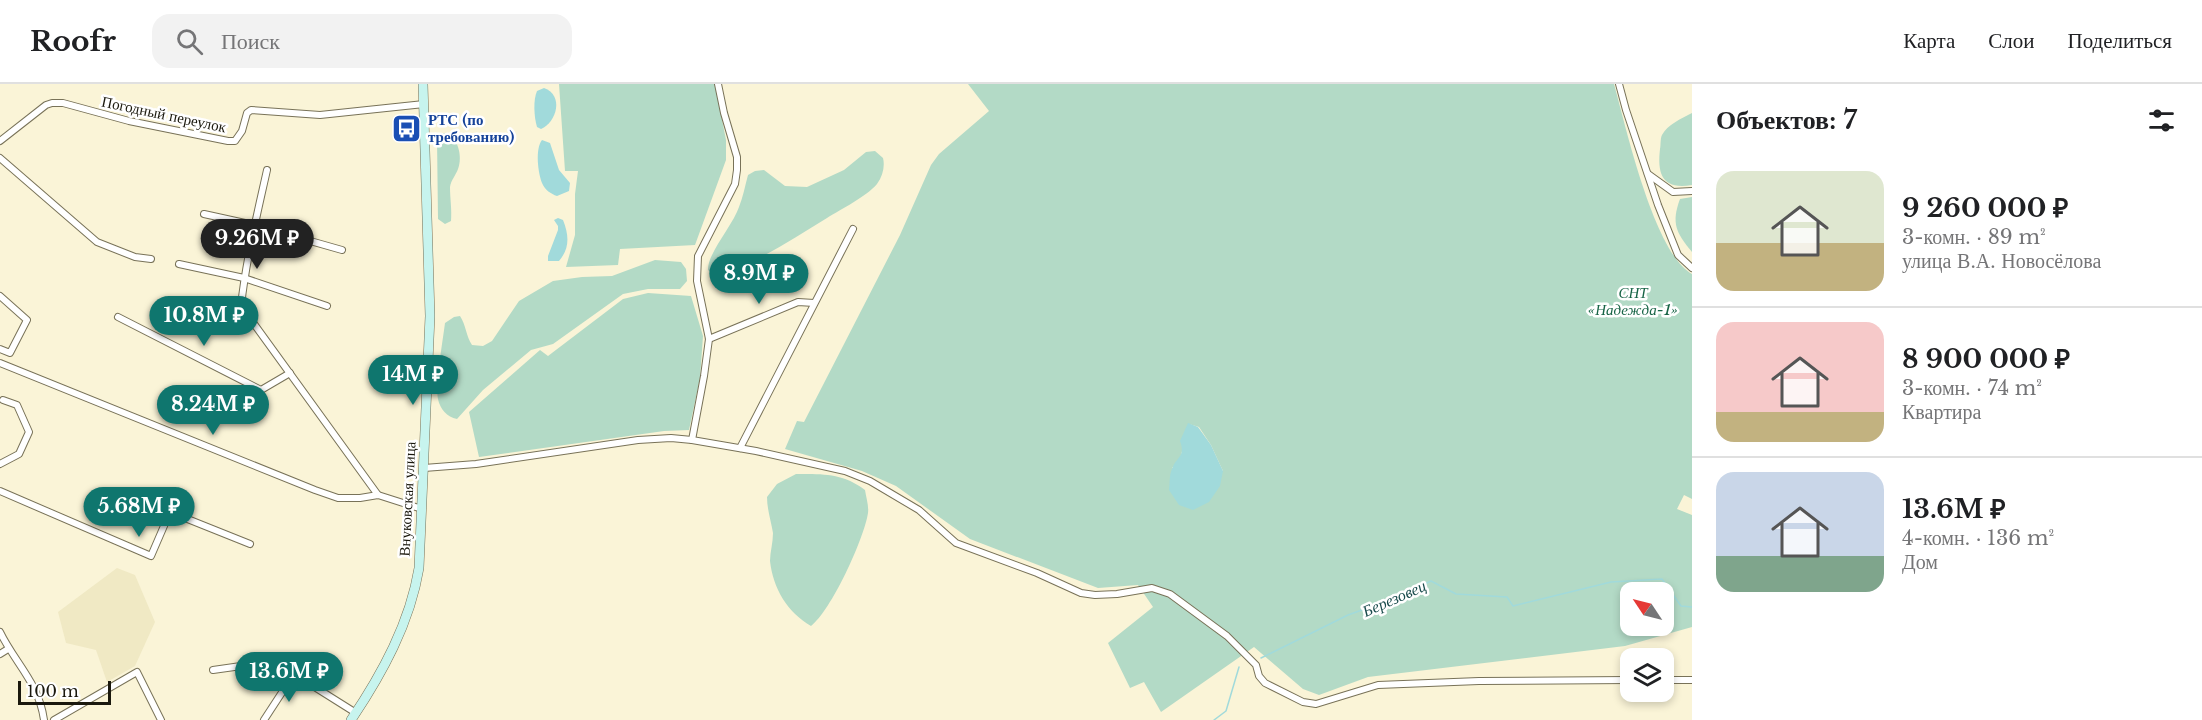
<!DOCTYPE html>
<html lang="ru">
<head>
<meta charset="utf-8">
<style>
	body { margin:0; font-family:"Libre Baskerville",serif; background:#f2f2f2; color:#202124; height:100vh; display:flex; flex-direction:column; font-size:22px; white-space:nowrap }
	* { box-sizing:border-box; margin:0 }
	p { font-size:20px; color:#757577 }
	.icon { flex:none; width:33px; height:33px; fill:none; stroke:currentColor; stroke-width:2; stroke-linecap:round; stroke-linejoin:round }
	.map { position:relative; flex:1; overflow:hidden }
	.drawer { display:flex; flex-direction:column; background:#fff; width:510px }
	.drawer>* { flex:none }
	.needle { width:39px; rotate:305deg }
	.tools { position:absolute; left:1620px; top:498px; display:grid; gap:12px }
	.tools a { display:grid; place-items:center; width:54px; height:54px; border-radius:12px; background:#fff; box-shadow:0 3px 9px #0003; font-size:30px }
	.scale { position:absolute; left:18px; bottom:15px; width:93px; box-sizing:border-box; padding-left:6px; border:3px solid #1a180d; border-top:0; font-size:16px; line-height:21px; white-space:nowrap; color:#1a180d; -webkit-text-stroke:4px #fff; paint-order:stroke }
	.price { position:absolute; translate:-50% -51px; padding:0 14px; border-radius:21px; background:#0f766e; color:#fff; font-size:20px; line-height:39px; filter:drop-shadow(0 2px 3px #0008) }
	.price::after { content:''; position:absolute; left:50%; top:36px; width:18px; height:14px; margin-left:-9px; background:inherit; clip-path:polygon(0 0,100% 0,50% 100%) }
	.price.selected { background:#222; color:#fff }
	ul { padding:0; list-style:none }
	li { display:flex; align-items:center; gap:18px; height:150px; padding:0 24px }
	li+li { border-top:2px solid #e0e0e0 }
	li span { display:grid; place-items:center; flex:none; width:168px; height:120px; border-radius:18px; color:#555 }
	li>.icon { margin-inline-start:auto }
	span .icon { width:72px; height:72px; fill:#fffc; stroke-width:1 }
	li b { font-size:26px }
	h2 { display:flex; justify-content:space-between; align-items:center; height:72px; padding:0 24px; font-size:26px }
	header { display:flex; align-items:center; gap:36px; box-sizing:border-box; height:84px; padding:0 30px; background:#fff; border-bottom:2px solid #e0e0e0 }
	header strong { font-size:28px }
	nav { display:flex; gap:33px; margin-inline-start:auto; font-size:21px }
	.search { width:420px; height:54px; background:#f2f2f2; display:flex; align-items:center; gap:15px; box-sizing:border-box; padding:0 21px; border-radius:18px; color:#757577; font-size:22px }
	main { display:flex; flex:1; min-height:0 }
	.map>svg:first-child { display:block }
	.built { fill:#f0e9c4 }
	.green { fill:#b3dac6; fill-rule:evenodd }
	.water { fill:#a1dadb }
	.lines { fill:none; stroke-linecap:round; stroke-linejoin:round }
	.stream { stroke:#a1dadb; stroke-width:1.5 }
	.minor-casing { stroke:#787258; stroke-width:8 }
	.secondary-casing { stroke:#787258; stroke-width:10 }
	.minor { stroke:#fff; stroke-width:6 }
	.secondary { stroke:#c7f4ee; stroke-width:9 }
	.labels { text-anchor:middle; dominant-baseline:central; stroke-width:5; stroke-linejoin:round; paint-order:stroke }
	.street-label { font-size:15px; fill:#1a180d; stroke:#fff }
	.transit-label { font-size:15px; font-weight:bold; fill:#164399; stroke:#fff; text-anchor:start }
	.park-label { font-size:15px; font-style:italic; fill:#176446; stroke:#fff }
	.water-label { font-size:16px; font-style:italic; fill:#1a4c4d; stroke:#fff }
</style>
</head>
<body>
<header>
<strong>Roofr</strong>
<div class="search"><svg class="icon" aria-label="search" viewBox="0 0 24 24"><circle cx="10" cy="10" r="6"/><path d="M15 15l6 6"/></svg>Поиск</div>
<nav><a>Карта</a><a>Слои</a><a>Поделиться</a></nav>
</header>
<main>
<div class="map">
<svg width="1692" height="636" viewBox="0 0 1692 636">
	<rect width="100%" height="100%" fill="#faf4d7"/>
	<polygon class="built" points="117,484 135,491 155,538 135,582 107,598 96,566 66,559 58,528"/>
	<g class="green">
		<polygon points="559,0 715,0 726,56 726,76 695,161 620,165 618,181 566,183 575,151 575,110 578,87 565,87"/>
		<path d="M 968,0 L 1614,0 C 1626,43 1654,169 1692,190 L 1692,415 L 1684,411 L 1677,425 L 1692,431 L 1692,543 L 1625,562 L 1368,593 L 1319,611 L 1303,605 L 1254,563 L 1161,628 L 1144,598 L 1130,604 L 1108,559 L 1153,523 L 1138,501 L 1098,504 L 970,455 L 896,402 L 862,387 L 785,365 L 797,337 L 804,338 L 900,151 L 931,81 L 939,70 L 989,27 ZM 1189,340 L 1199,343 L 1211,361 L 1223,387 L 1172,384 L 1180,375 ZM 1630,508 L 1664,508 L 1664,542 L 1630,542 Z"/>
		<path d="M 1692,29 L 1692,101 C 1663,106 1657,91 1660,65 C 1661,61 1660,55 1662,51 C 1667,41 1682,34 1692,29 Z"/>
		<path d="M 444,49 C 458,51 463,73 458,85 C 456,91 451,96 450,103 C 450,114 452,126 451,137 L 445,140 L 438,135 L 437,54 Z"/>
		<path d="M 875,67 L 883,74 C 885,82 883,92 877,100 C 866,113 841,125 827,134 C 791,156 756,180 715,192 L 708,186 C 707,170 733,141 739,123 C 743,113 745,102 748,91 L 755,87 L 764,86 L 785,102 L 807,103 L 844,86 L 866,68 Z"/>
		<path d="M 1692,113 L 1692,168 C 1676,149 1671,139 1680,115 Z"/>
		<path d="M 655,176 L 681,178 L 686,185 L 687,197 L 680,205 L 648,205 L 623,210 L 553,260 L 531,266 L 483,306 L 457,335 C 447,333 440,325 438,315 C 435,302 443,255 445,239 L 454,233 L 460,232 C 466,241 466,252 472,261 L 483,262 L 492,257 L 519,217 L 553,197 L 582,193 L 612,192 Z"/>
		<polygon points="648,209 691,212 703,252 700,294 689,346 664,347 479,373 469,328 540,266 548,272 623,215"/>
		<path d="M 796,390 C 822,390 843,389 865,406 C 866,413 869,422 868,429 C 864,455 831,527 811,542 C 787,528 773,504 770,477 C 770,468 773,459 773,449 C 771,437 767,425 767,413 L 777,400 Z"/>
	</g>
	<g class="water">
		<path d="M 544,4 C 564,11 557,38 541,45 L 537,43 C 534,33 533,16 537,7 Z"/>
		<path d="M 542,56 L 550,59 L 559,86 L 570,99 L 569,107 L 557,112 C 551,110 545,106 542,99 C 538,88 535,65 542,56 Z"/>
		<path d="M 558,134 L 563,136 C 569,151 570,164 559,177 L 548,177 L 548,172 L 558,146 L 558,142 L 554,136 Z"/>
		<path d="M 1188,339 L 1198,343 L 1211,361 L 1223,387 L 1220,402 L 1209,418 L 1193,426 L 1179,421 L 1169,406 C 1170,400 1169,391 1172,385 C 1176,373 1186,373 1180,357 Z"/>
	</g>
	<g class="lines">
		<g class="stream">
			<polyline points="1261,574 1348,531 1395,514 1431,497 1456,510 1507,513 1513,522 1611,498 1662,495 1681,522 1692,523"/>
			<polyline points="1214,636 1226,627 1239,583"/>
		</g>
		<defs>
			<g id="minor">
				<polyline points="1619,0 1626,26 1658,121 1678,171 1692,184"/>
				<polyline points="0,57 46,21 52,19 63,19 129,37 228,57 235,57 242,47 247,29 251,26 320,31 424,20"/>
				<polyline points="0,74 97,158 135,173 151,175"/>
				<path d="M 267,86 C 257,131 246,176 241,222 L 378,411"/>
				<polyline points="1648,90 1673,108 1692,107"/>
				<polyline points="204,130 254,141 342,166"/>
				<polyline points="179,180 244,194 327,222"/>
				<polyline points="0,212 27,236 10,269 0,265"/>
				<polyline points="118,233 261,306 290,289"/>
				<polyline points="709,255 798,218 814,219"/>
				<polyline points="0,279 315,406 338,414 360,414 378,411 422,425"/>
				<polyline points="692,356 704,292 709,255 697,197 698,172 735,100 737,86 737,73 724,29 718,0"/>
				<polyline points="740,364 853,145"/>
				<polyline points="0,380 19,370 29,348 17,321 3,316"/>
				<polyline points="424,384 476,380 638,356 671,354 692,356 756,367 845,387 870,397 919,426 956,459 1037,489 1081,509 1095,511 1117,510 1152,504 1170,510 1227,552 1256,581 1259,592 1265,599 1303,618 1316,620 1378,601 1479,597 1630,596"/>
				<polyline points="0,407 151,472 170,428 250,460"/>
				<path d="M 0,548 C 15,579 39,599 44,636"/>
				<polyline points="0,570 8,565"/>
				<polyline points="213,586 262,579 294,590 356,629"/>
				<polyline points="1664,596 1692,596"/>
				<polyline points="54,636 137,588 161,636"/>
				<polyline points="264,636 294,590"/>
			</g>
			<path id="secondary" d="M 351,636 C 382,590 410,539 419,484 L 430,232 L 423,0"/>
		</defs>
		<use href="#minor" class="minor-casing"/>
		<use href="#secondary" class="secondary-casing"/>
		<use href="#minor" class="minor"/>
		<use href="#secondary" class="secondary"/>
	</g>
	<defs>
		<symbol id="bus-square" viewBox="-11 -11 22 22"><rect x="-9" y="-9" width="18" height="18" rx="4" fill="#1a4fb4" stroke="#fff"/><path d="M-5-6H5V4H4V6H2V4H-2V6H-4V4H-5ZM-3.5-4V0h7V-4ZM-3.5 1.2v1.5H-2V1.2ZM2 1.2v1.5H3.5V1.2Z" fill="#fff"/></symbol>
	</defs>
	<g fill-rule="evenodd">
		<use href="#bus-square" x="390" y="28" width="33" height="33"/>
	</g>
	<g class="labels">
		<g class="street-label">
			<text transform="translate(164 30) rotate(12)">Погодный переулок</text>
			<text transform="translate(407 415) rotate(-87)">Внуковская улица</text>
		</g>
		<g class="transit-label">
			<text x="428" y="35">РТС (по<tspan x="428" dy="17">требованию)</tspan></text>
		</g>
		<g class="park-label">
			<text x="1633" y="208">СНТ<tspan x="1633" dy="17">«Надежда-1»</tspan></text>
		</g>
		<g class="water-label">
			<text transform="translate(1394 514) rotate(-24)">Березовец</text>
		</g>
	</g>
</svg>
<div class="tools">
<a><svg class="needle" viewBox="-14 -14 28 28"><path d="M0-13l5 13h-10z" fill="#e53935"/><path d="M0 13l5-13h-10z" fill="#757577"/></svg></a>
<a><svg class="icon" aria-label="layers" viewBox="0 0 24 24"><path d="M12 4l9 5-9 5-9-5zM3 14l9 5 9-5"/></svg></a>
</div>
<div class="scale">100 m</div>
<b class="price selected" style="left:257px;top:186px">9.26M ₽</b>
<b class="price" style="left:759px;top:221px">8.9M ₽</b>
<b class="price" style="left:204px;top:263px">10.8M ₽</b>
<b class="price" style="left:413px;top:322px">14M ₽</b>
<b class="price" style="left:213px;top:352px">8.24M ₽</b>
<b class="price" style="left:139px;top:454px">5.68M ₽</b>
<b class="price" style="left:289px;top:619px">13.6M ₽</b>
</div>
<section class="drawer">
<h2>Объектов: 7<svg class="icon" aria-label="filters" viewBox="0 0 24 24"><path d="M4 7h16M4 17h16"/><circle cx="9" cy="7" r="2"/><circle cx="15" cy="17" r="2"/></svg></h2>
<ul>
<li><span style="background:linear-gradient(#dfe7d0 60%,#c2b280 0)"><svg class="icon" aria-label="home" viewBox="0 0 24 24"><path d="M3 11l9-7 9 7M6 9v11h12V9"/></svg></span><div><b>9 260 000 ₽</b><p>3-комн. · 89 m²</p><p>улица В.А. Новосёлова</p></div></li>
<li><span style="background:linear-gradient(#f6c9c9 75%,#c2b280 0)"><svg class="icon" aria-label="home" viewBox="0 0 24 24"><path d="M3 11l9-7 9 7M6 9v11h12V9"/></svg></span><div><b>8 900 000 ₽</b><p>3-комн. · 74 m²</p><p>Квартира</p></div></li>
<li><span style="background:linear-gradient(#c9d6e8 70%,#7fa58c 0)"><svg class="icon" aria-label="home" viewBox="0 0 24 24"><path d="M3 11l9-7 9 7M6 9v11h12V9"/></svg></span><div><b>13.6M ₽</b><p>4-комн. · 136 m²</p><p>Дом</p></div></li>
</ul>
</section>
</main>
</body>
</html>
